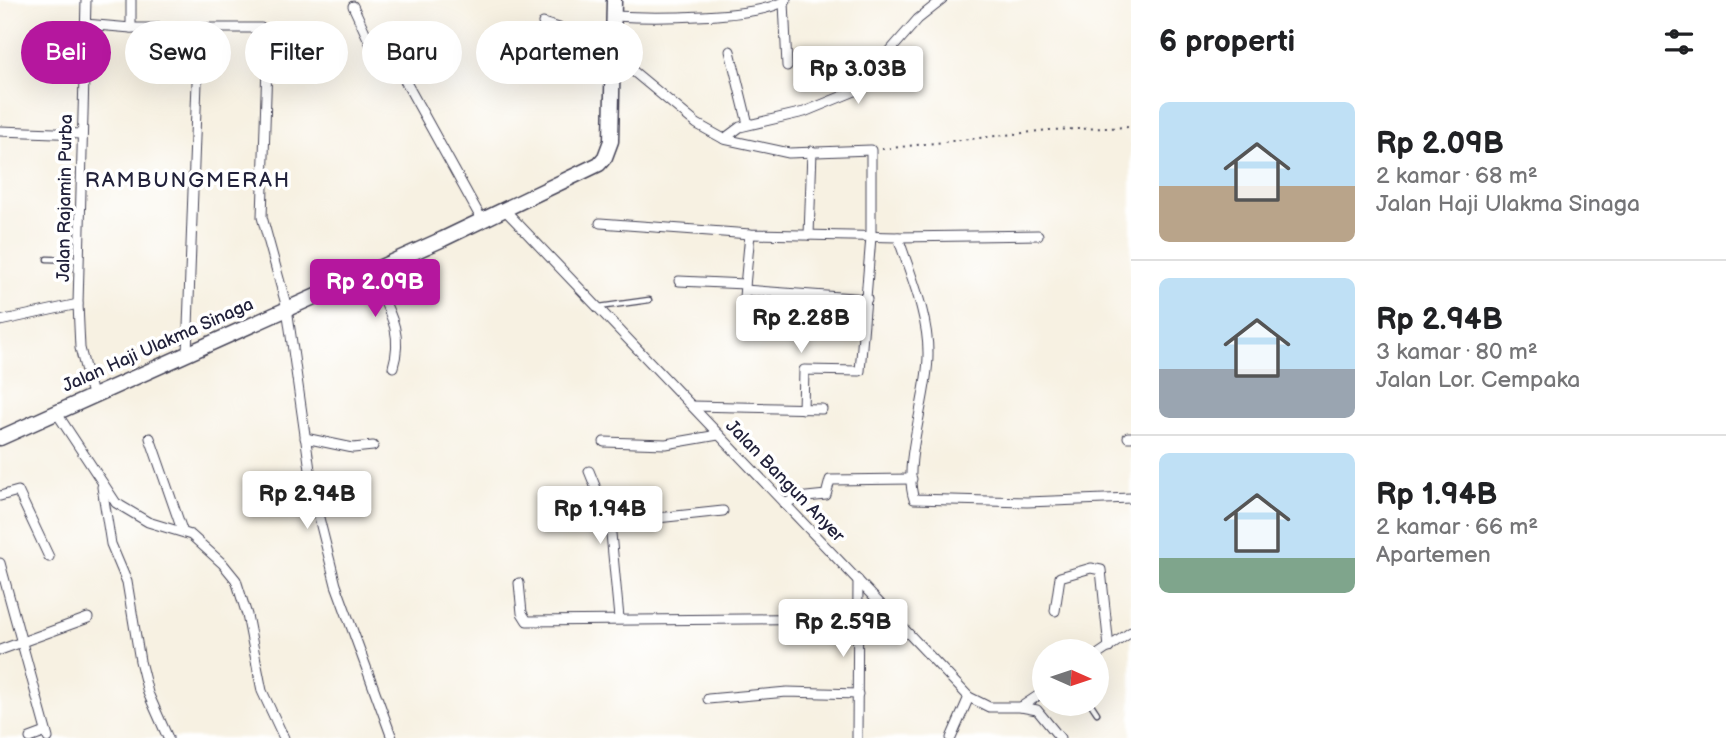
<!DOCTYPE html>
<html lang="id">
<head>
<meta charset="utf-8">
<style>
	body { margin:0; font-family:"Balsamiq Sans",sans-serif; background:#f6f6f6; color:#202124; height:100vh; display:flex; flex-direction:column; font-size:26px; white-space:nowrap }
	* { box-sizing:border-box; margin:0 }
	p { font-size:23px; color:#757577 }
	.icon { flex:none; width:38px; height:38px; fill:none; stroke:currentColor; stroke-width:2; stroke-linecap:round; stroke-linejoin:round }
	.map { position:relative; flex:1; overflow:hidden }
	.drawer { display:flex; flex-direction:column; background:#fff; width:595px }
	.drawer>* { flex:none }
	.top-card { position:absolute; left:21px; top:21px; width:665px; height:63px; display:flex; gap:14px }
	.needle { width:46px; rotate:93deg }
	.fabs { position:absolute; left:1032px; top:639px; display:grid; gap:14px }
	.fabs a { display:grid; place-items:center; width:77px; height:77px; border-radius:50%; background:#fff; box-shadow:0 7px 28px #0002; font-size:35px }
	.price { position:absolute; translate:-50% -60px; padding:0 16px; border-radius:7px; background:#fff; color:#222; font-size:23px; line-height:46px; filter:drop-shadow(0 2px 4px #0008) }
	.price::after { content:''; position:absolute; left:50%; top:42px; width:21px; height:16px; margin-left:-10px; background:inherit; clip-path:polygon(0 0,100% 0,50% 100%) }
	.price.active { background:#b5179e; color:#fff }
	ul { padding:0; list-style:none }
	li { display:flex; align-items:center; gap:21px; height:175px; padding:0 28px }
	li+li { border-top:2px solid #e0e0e0 }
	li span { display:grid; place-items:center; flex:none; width:196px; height:140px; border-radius:10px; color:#555 }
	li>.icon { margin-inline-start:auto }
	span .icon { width:84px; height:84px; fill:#fffc; stroke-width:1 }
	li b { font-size:30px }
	h2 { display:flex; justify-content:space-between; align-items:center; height:84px; padding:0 28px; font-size:30px }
	.tag { padding:0 24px; border-radius:32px; background:#fff; box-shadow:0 7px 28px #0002; font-size:24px; line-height:63px }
	.tag.active { background:#b5179e; color:#fff }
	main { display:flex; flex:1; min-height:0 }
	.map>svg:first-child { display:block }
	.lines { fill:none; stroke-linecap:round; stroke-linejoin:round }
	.lane-casing { stroke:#424154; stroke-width:7 }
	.street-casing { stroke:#424154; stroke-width:11 }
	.primary-casing { stroke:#424154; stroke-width:17 }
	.path { stroke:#424154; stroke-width:2; stroke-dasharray:2 5; stroke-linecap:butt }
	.lane { stroke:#fff; stroke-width:4.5 }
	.street { stroke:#fff; stroke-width:9 }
	.primary { stroke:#fff; stroke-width:14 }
	.labels { text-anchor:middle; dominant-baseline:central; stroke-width:7; stroke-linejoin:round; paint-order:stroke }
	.street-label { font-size:18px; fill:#22223b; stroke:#fff }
	.quarter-label { font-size:21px; letter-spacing:2px; fill:#22223b; stroke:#fff }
</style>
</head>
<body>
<main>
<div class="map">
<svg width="1131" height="738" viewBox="0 0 1131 738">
	<rect width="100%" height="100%" fill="#fff"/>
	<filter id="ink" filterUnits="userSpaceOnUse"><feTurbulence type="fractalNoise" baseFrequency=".0143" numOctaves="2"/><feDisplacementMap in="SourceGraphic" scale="14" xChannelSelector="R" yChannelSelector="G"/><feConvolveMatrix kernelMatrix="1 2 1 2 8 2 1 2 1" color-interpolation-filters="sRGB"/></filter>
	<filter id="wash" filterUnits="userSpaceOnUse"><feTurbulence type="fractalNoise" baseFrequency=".00686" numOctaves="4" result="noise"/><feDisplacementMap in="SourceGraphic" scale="28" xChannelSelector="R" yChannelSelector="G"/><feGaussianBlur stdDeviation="1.57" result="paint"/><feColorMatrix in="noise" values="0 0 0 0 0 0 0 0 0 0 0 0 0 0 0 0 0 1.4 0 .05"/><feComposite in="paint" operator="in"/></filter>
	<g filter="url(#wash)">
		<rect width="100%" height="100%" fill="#f7f1e2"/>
	</g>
	<g filter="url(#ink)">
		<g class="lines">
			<defs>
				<g id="lane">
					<polyline points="47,259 78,260"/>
					<polyline points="599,307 649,300"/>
					<polyline points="1091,704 1097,713"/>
				</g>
				<g id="street">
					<polyline points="86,0 78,304 80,348 92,395"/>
					<polyline points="784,2 787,66"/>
					<polyline points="353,6 382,69 386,74 400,74 403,77 482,220"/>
					<path d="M 614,16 C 649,18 759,19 786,0"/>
					<polyline points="543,23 585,36 633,71 697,124 724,139 789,153 871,150 871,237 860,371 804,370 803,409"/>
					<polyline points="85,24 131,28 261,28 268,34 262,217 287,308 314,498 336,585 392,738"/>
					<polyline points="131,28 131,0"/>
					<polyline points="730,51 748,124"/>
					<polyline points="0,131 82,134"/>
					<polyline points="724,139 740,127 804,112 855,91 918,19 942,0"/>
					<polyline points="504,209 969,697 989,707 1021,707 1037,710 1060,738"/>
					<path d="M 600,223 L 750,234 L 898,237 C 910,274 929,316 928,356 C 928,396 902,465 914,499 L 1027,502 L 1131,498"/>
					<polyline points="809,235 812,151"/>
					<polyline points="898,237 1038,235"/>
					<path d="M 370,271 C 385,306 405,328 393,367"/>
					<polyline points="679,281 745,284"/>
					<polyline points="745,290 867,299"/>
					<polyline points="743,307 750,234"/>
					<polyline points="0,321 78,304"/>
					<polyline points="187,354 199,28"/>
					<polyline points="692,406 822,409"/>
					<polyline points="56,412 116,503 148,522 191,535 223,564 236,580 247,615 262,691 284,738"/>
					<polyline points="1128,437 1131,437"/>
					<polyline points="150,438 182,530"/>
					<polyline points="305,438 353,448 373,446"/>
					<polyline points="604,442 666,444 718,435"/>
					<polyline points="589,471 610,523 619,618"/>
					<polyline points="102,487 111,544 127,582 140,661 148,693 168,738"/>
					<polyline points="0,496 18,491 49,557"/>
					<polyline points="784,504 797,498 826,495 830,480 912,479"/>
					<polyline points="610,523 723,511"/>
					<polyline points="0,563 48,738"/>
					<polyline points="519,583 522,613 527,621 858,618"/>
					<polyline points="1055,611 1060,577 1091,568 1101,570 1109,648"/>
					<polyline points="0,650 88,618"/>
					<polyline points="1097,655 1131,632"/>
					<polyline points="708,699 787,692 858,694"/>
					<polyline points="1021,707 1045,691"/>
					<polyline points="30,738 46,732"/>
					<polyline points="857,738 858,580"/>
					<polyline points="951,738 969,697"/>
				</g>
				<polyline id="primary" points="0,438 443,239 599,164 605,157 611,141 614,0"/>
			</defs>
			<use href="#lane" class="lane-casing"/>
			<use href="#street" class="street-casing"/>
			<use href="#primary" class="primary-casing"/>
			<polyline class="path" points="882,149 1049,130 1131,127"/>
			<use href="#lane" class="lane"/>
			<use href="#street" class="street"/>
			<use href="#primary" class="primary"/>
		</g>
	</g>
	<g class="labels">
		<g class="street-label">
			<text transform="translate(65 198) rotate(-89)">Jalan Rajamin Purba</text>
			<text transform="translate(158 345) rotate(-24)">Jalan Haji Ulakma Sinaga</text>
			<text transform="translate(785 481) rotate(46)">Jalan Bangun Anyer</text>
		</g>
		<g class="quarter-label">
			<text x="188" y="180">RAMBUNGMERAH</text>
		</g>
	</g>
</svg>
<div class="fabs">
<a><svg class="needle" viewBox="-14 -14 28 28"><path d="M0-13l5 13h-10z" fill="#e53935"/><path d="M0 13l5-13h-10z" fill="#757577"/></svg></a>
</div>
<b class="price" style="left:858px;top:106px">Rp 3.03B</b>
<b class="price active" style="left:375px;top:319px">Rp 2.09B</b>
<b class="price" style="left:801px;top:355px">Rp 2.28B</b>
<b class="price" style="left:307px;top:531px">Rp 2.94B</b>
<b class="price" style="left:600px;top:546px">Rp 1.94B</b>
<b class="price" style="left:843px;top:659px">Rp 2.59B</b>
<div class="top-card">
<a class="tag active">Beli</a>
<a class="tag">Sewa</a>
<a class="tag">Filter</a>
<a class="tag">Baru</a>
<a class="tag">Apartemen</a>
</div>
</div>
<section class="drawer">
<h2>6 properti<svg class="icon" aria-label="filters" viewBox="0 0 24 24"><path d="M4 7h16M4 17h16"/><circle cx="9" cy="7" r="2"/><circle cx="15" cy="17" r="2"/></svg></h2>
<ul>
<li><span style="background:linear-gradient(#bfe0f5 60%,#b9a48a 0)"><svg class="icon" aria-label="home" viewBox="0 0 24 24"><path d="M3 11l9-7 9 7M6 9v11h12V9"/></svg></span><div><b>Rp 2.09B</b><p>2 kamar · 68 m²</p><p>Jalan Haji Ulakma Sinaga</p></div></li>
<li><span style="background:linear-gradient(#bfe0f5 65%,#9aa5b1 0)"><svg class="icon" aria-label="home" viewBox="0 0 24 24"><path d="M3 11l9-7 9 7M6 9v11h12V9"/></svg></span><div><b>Rp 2.94B</b><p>3 kamar · 80 m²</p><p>Jalan Lor. Cempaka</p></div></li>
<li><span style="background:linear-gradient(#bfe0f5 75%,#7fa58c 0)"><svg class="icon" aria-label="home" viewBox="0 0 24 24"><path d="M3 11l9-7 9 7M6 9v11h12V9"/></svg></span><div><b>Rp 1.94B</b><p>2 kamar · 66 m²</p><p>Apartemen</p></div></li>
</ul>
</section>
</main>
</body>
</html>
